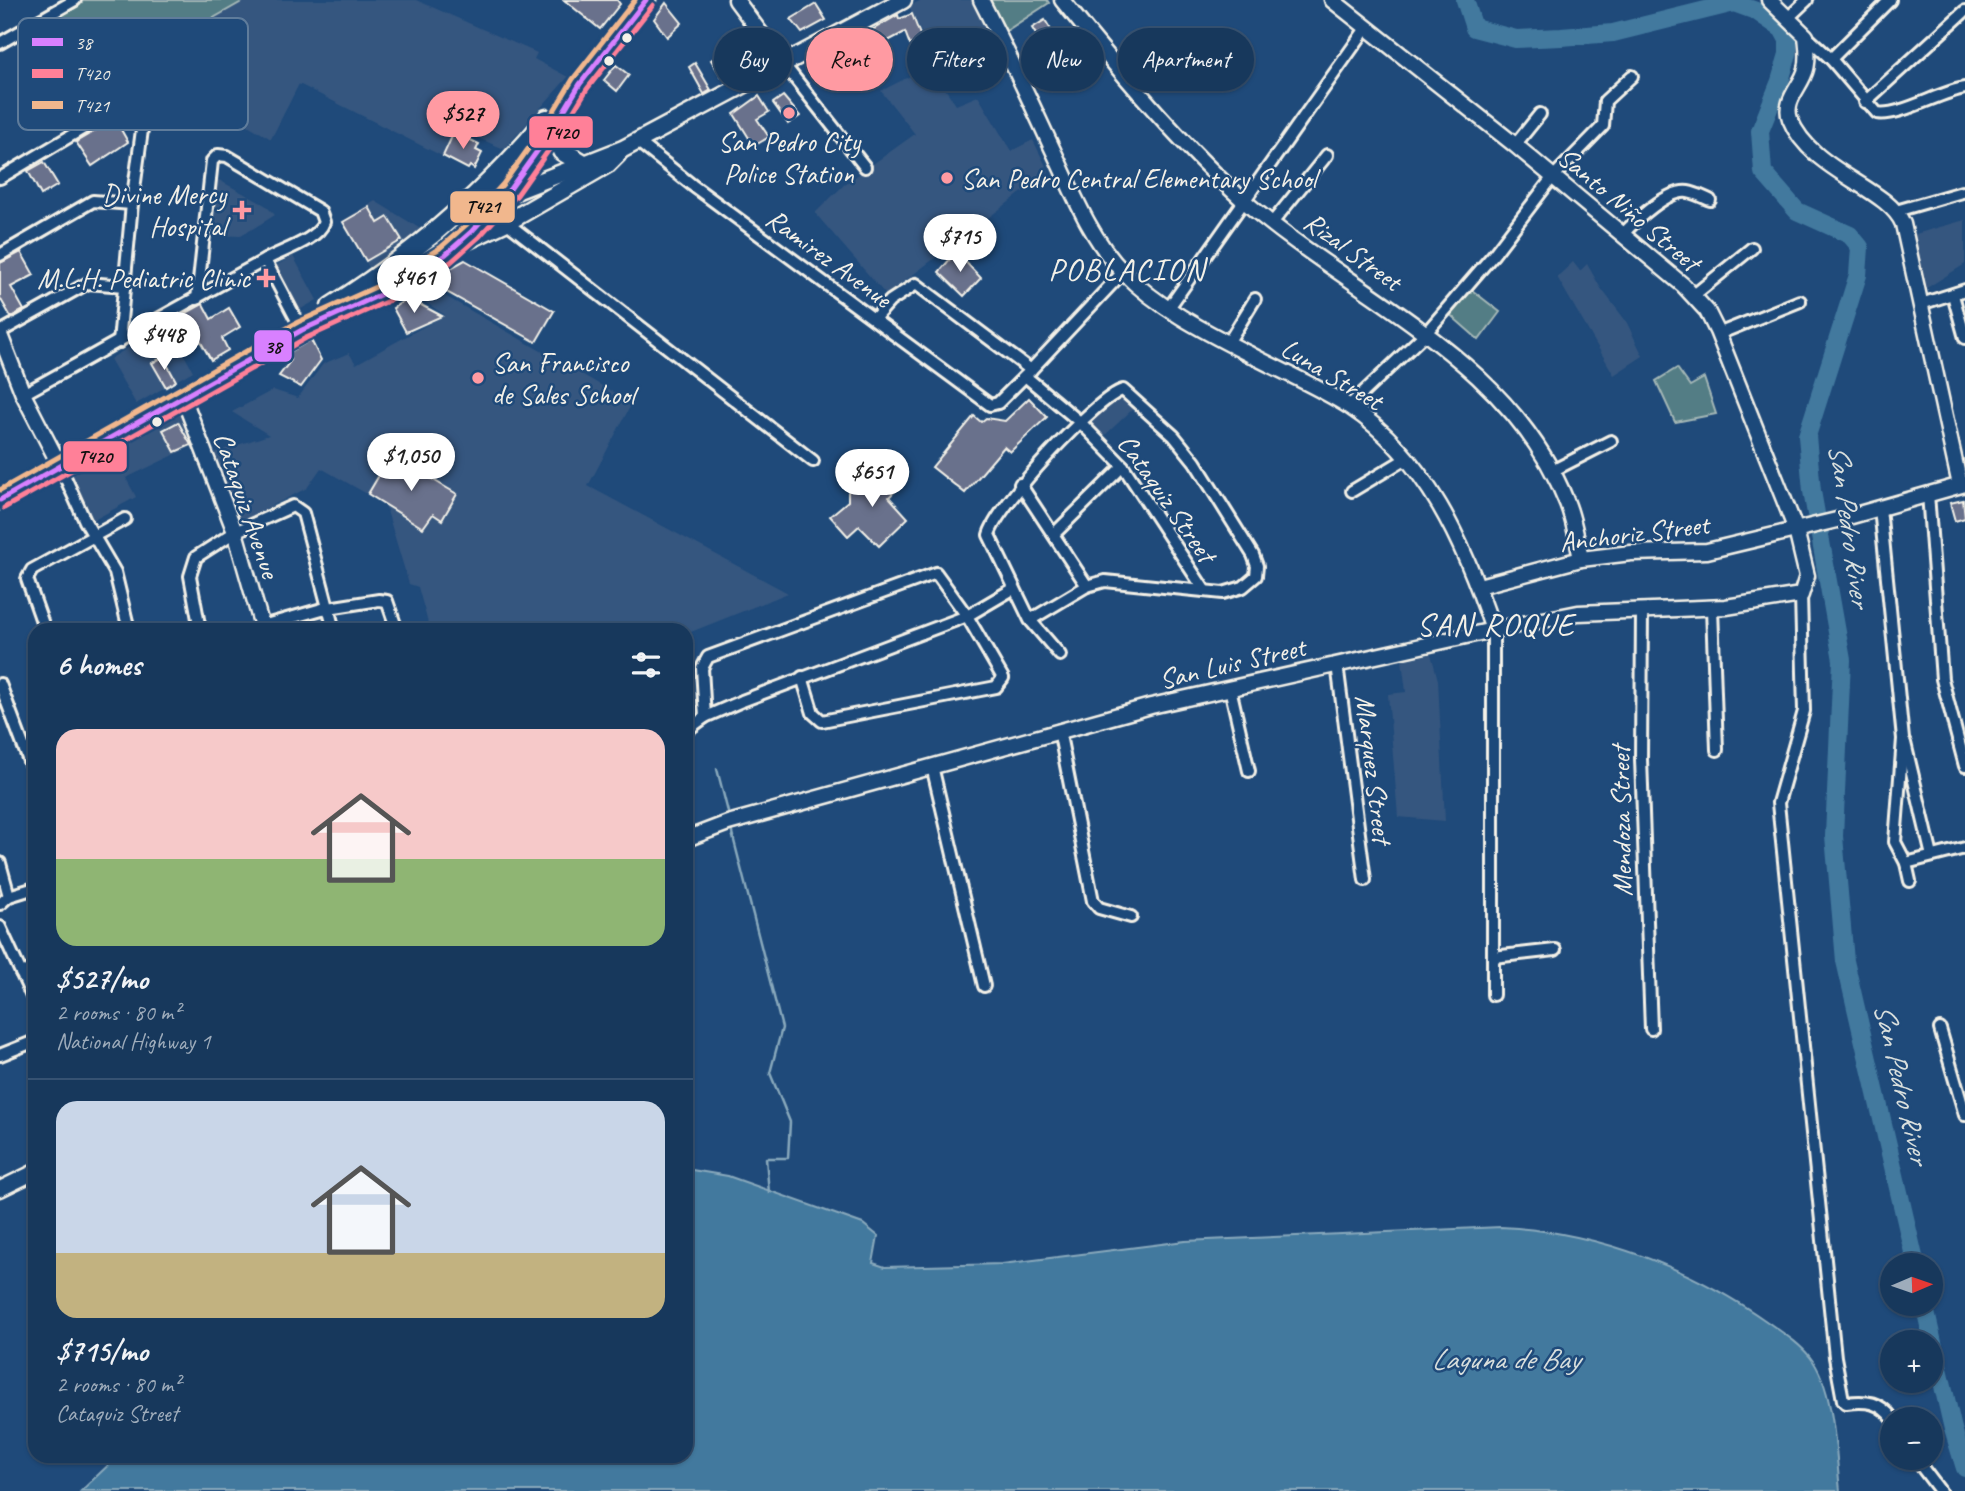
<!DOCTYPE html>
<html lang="en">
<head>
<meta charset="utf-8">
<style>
	body { margin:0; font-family:Caveat,sans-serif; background:#244365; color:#f1f3f6; height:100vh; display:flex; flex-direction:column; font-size:26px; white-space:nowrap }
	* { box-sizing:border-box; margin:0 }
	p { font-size:23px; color:#9eacbb }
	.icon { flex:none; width:38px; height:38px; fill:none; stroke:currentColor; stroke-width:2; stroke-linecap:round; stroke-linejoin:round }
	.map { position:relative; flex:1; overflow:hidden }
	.side { position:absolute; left:28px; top:623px; width:665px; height:840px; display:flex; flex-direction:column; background:#17385c; border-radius:21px; box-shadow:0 2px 5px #0004,0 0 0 2px #365272 }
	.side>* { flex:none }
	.top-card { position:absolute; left:714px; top:28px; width:665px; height:63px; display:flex; gap:14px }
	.needle { width:46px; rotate:88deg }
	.fabs { position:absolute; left:1880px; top:1253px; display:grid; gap:14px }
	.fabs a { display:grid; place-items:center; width:63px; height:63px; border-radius:50%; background:#17385c; box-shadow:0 2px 5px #0004,0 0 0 2px #365272; font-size:35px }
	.price { position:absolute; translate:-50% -60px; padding:0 16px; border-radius:24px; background:#fff; color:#222; font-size:23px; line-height:46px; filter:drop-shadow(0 2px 4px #0008) }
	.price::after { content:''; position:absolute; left:50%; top:42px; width:21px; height:16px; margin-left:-10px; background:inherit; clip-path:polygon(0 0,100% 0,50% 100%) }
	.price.on { background:#ff9aa2; color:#111 }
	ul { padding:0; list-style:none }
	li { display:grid; align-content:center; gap:14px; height:371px; padding:0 28px }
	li+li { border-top:2px solid #365272 }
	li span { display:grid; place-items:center; height:217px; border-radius:21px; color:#555 }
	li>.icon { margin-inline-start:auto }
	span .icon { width:126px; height:126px; fill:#fffc; stroke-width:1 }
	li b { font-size:30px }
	h2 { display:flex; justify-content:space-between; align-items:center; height:84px; padding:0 28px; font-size:30px }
	.pill { padding:0 24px; border-radius:32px; background:#17385c; box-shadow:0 2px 5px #0004,0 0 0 2px #365272; font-size:24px; line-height:63px }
	.pill.on { background:#ff9aa2; color:#111 }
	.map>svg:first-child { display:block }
	.built { fill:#35567f }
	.green { fill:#537d85; stroke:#a4b7b6; stroke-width:2 }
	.water { fill:#42799e; stroke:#89a9bc; stroke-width:2 }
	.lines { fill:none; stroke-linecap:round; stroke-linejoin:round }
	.stream { stroke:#89a9bc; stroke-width:2.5 }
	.river { stroke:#42799e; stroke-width:18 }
	.building { fill:#69718c; stroke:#f4f1e8; stroke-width:2 }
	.minor-casing { stroke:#f4f1e8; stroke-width:16 }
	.tertiary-casing { stroke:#f4f1e8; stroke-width:19 }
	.secondary-casing { stroke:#f4f1e8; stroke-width:21 }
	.trunk-casing { stroke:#f4f1e8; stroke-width:23 }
	.minor { stroke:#1f4a7a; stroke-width:10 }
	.tertiary { stroke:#1f4a7a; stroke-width:14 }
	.secondary { stroke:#1f4a7a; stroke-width:16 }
	.trunk { stroke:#1f4a7a; stroke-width:18 }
	.bus-1-casing { stroke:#1f4a7a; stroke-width:10 }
	.bus-2-casing { stroke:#1f4a7a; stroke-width:10 }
	.bus-3-casing { stroke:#1f4a7a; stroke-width:10 }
	.bus-1 { stroke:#d880ff; stroke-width:5 }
	.bus-2 { stroke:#ff8098; stroke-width:5 }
	.bus-3 { stroke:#f1b78d; stroke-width:5 }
	.bus-dot { fill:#f4f1e8; stroke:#1f4a7a; stroke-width:2.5 }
	.poi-dot { fill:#ff9aa2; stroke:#1f4a7a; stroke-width:2.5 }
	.labels { text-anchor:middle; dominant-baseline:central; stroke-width:5; stroke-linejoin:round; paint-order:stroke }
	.poi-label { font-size:28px; fill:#f4f1e8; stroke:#1f4a7a; text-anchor:start }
	.street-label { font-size:28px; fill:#f4f1e8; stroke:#1f4a7a }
	.water-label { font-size:30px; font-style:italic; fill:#d9dfdd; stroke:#1f4a7a }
	.quarter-label { font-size:32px; letter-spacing:2px; fill:#f4f1e8; stroke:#1f4a7a }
	.key { fill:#1f4a7a; stroke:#5f7c9b; stroke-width:2 }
	.key-label { font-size:19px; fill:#f4f1e8 }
	.line-badge { stroke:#1f4a7a; stroke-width:2.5 }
	.pale-badge-label { font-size:19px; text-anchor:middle; font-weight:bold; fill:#111 }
</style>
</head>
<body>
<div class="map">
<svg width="1965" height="1491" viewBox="0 0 1965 1491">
	<rect width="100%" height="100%" fill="#1f4a7a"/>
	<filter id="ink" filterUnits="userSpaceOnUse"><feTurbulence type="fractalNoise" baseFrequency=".0143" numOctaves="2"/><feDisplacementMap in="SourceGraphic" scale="14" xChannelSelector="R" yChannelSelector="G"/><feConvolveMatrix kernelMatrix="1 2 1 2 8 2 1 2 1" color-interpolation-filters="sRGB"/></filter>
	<g filter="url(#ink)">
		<g class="built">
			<polygon points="245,0 416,0 537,53 534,59 568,77 504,149 455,128 442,156 299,84 271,139 183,86 192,30"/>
			<polygon points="922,0 974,0 997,51 940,73 909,6"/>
			<polygon points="930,66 956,105 978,96 1011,151 1033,140 1049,172 886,295 815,213 845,184 915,134 881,91"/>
			<polygon points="217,179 265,205 275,215 241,236 213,235"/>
			<polygon points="375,201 424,231 370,269 342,221"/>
			<polygon points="1965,220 1965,264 1925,289 1912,235"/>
			<polygon points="293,256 317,300 299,310 275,266"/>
			<polygon points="1573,262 1580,271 1587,264 1600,287 1626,321 1643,356 1614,375 1557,277"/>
			<polygon points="417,280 632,403 588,486 788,593 686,634 686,630 430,630 418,587 409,584 385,504 321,468 307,488 238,523 213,453 269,435 232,412 273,390 298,398 323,364 349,353 356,364 445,315 403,288"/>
			<polygon points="167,324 193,371 136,404 110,359"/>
			<polygon points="1120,393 1134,408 1102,438 1087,421"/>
			<polygon points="183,410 197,444 126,478 136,497 92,521 70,475"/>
			<polygon points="1431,654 1438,680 1445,821 1398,817 1388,694 1406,692 1402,660"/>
		</g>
		<g class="green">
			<polygon points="76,0 245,0 78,95 37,22"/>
			<polygon points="990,0 1047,0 1049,3 1006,31"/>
			<polygon points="1468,287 1500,312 1479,340 1447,312"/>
			<polygon points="1677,368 1690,386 1704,378 1716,414 1675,422 1656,381"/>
		</g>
		<path class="water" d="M 686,1169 L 728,1176 L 863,1224 L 878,1236 L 873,1263 L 885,1267 L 1002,1264 L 1185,1241 L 1501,1227 C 1597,1231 1691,1268 1769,1323 C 1783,1333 1799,1343 1810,1357 C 1834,1387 1836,1453 1840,1491 L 81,1491 L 118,1456 L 686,1456 Z"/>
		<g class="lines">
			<g class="stream">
				<polyline points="717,769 729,816"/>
				<polyline points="731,829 782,1028 770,1073 790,1122 788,1158 766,1158 769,1193"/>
			</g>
			<g class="river">
				<polyline points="1465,0 1474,28 1516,39 1561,37 1613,33 1734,3 1756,11 1782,29 1788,40 1788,54 1780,81 1760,131 1763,172 1797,211 1850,235 1860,247 1858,275 1807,436 1812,491 1842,660 1834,836 1845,961 1916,1265"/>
				<polyline points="1924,1304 1953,1429 1965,1468"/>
			</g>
		</g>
		<g class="building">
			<polygon points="564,0 617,0 620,4 600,29"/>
			<polygon points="666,3 682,23 667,37 654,19"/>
			<polygon points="816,4 826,20 802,33 791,19"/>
			<polygon points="912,14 922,40 910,45 905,32 884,43 890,60 877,65 862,36 898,15 899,19"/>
			<polygon points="1045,20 1056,38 1043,46 1032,28"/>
			<polygon points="728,48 740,65 722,77 711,60"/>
			<polygon points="695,63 711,90 704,94 689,67"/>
			<polygon points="616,65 629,75 617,91 604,80"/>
			<polygon points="759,96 769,112 757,119 769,137 754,146 734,114"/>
			<polygon points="783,96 800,116 788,124 773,103"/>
			<polygon points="115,119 128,142 92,166 76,142"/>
			<polygon points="454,132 479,144 476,150 482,153 474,169 470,166 468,169 443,156"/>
			<polygon points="44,162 58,185 41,195 28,171"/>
			<polygon points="369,207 378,223 388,217 402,240 366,261 343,222"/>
			<polygon points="21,252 34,275 11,287 24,310 11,317 0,298 0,263"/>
			<polygon points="956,252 981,278 964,296 939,272"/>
			<polygon points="465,260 554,311 536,342 427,281"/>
			<polygon points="408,298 442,316 406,332 393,308"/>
			<polygon points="203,304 211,319 229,308 240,327 222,338 228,350 211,360 185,314"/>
			<polygon points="311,340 321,360 301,387 279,376 291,360 285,355"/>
			<polygon points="163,357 176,381 166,387 152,363"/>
			<polygon points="1029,398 1047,417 1010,452 1004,447 965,493 932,467 974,416 981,422 986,418 1005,421"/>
			<polygon points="178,422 191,445 175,452 163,430"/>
			<polygon points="391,455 457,494 442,520 433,514 423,528 368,494"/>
			<polygon points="880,466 899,487 889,497 908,518 879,546 859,526 848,536 830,516 848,501 848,492 854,485 863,485"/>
			<polygon points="1963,500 1965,518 1955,521 1950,503"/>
		</g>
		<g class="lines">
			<defs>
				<g id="minor">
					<polyline points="1789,17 1807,0"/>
					<path d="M 1806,36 L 1831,59 L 1877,113 C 1900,117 1939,92 1965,88"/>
					<polyline points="0,43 75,0"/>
					<polyline points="1831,59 1890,0"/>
					<polyline points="782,62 865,167"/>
					<polyline points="1865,102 1965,11"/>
					<polyline points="637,141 692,185 990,405 998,403 1025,376 1081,423 1123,466 1205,591"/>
					<polyline points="1515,145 1540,114"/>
					<polyline points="0,178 176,73"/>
					<polyline points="1896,211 1962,192"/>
					<polyline points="506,222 813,461"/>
					<polyline points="1272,223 1327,155"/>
					<path d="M 1622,235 C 1635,221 1668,189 1688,192 C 1695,193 1703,197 1710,200"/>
					<polyline points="0,255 93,201 132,204"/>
					<polyline points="265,260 302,330"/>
					<polyline points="1694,295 1752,248"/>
					<polyline points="1953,295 1965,338"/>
					<polyline points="1921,304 1965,290"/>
					<polyline points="1168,309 1367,27"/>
					<polyline points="874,319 890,301 916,284 1031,370"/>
					<polyline points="0,332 88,283 124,286"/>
					<polyline points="1718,334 1800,301"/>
					<polyline points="119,342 132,204 147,93"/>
					<polyline points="1228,343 1255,299"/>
					<polyline points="1027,374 1123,272"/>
					<path d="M 23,394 C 104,350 185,303 267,259 C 283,250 318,240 324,222 L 320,211 L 227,156 L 218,155 L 212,161 L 197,299"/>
					<polyline points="1349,406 1425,334 1494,254 1552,178 1603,126 1605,101 1632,76"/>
					<polyline points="60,466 85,521 115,572 129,630"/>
					<polyline points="1552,471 1611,441"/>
					<polyline points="1020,484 1087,586"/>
					<polyline points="1352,491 1407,458"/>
					<polyline points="1928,494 1942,679 1965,766"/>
					<polyline points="1880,508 1903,739 1895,842 1906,863 1910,881"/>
					<polyline points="1054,534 1123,466"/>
					<path d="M 1801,595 L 1804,711 L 1778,803 L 1835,1357 L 1843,1400 L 1846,1403 C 1867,1400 1880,1402 1893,1419"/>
					<polyline points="1712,608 1717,750"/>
					<polyline points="1642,611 1641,759 1651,1029"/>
					<path d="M 1030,620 L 1087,586 L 1105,581 L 1223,593 L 1243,587 L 1256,576 L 1257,566 L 1253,555 L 1195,462 L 1174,436 L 1123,390 C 1096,397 996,507 989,535 L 1030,620 L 1060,655"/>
					<polyline points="262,626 322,609 379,600 387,601 397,630"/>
					<polyline points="45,630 27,579 32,570 125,519"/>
					<polyline points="200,630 190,576 196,557 235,532 293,506 303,513 334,630"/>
					<polyline points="1493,630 1493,995"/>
					<polyline points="1337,664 1365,880"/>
					<polyline points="0,684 35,777"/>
					<polyline points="1230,688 1249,771"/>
					<polyline points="705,717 702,668 708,657 936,573 967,616 1003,678 996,687 822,721 813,713 802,677"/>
					<polyline points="1059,730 1093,901 1099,908 1131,917"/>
					<polyline points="686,731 705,717 742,701 967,616 1013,589"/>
					<polyline points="1905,743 1932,856"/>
					<polyline points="932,766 984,986"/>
					<polyline points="0,863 9,896"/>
					<polyline points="1906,863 1965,848"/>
					<polyline points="0,904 9,896 35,888"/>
					<polyline points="0,927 35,1003"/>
					<polyline points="1493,957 1555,950"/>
					<polyline points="21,973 35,968"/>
					<polyline points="1940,1029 1965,1115"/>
					<polyline points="0,1055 35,1041"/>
					<polyline points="1915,1458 1940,1491"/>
				</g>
				<g id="tertiary">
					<polyline points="736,0 782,62"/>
					<path d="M 981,0 C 1006,49 1029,98 1052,148 C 1072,190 1089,237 1123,272 C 1158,308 1206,332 1251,355 C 1283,372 1319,387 1350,407 C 1426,457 1465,545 1493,630"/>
					<path d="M 1062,0 C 1114,65 1181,145 1243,200 C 1354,297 1510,357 1567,503 C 1574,520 1577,540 1581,559"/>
					<path d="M 1769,0 L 1806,36 C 1807,47 1809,58 1806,69 C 1802,86 1783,100 1790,119 C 1811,172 1888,187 1903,224 L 1960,485"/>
					<polyline points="0,335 23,394 60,466"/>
					<polyline points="183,397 235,532 263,630"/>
					<polyline points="1479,586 1581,559 1631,553 1707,551 1841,519 1965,484"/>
					<polyline points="686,839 728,823 1151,706 1493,630 1578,613 1726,607 1801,595 1807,576 1796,530 1717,331 1707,311 1683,285 1515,145 1332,0"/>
					<polyline points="0,1189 35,1172"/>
				</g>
				<g id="secondary">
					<polyline points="462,212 623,149 903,0"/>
					<polyline points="462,243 513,219 608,164 618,154"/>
				</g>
				<g id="trunk">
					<polyline points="554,128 562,151 582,163"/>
					<path d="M 331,307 C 414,255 484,195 547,119"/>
					<path d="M 0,500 L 302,330 C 341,318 429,272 459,244 C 495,211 527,169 553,129 C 560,118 564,106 571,96 C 594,63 621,32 646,0"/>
				</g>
			</defs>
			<use href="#minor" class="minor-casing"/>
			<use href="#tertiary" class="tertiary-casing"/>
			<use href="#secondary" class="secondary-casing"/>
			<use href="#trunk" class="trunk-casing"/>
			<use href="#minor" class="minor"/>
			<use href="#tertiary" class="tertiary"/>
			<use href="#secondary" class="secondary"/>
			<use href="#trunk" class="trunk"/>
			<defs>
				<polyline id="bus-1" points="0,500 302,330 384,293 445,255 472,231 510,189 553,129 580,84 646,0"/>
				<polyline id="bus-2" points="4,508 306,338 388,301 451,262 479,237 517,195 560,134 587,89 653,5"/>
				<polyline id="bus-3" points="0,490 298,322 380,285 440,248 466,225 503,184 546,124 573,79 635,0"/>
			</defs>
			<use href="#bus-1" class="bus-1-casing"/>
			<use href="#bus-2" class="bus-2-casing"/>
			<use href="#bus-3" class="bus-3-casing"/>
			<use href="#bus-1" class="bus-1"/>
			<use href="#bus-2" class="bus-2"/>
			<use href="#bus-3" class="bus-3"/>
		</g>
	</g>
	<g class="bus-dot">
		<circle cx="627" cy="38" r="6"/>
		<circle cx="609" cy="61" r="6"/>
		<circle cx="157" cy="422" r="6"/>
	</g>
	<g class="poi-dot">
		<circle cx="789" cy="113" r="7"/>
		<circle cx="947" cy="178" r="7"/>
		<path d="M238.5 199.5h7v7h7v7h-7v7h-7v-7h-7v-7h7z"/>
		<path d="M262.5 267.5h7v7h7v7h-7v7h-7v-7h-7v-7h7z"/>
		<circle cx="478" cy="378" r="7"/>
	</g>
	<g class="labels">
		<g class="poi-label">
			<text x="789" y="141" text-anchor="middle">San Pedro City<tspan x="789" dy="32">Police Station</tspan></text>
			<text x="961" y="178">San Pedro Central Elementary School</text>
			<text x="226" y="194" text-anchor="end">Divine Mercy<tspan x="226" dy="32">Hospital</tspan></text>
			<text x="250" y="278" text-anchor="end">M.L.H. Pediatric Clinic</text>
			<text x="492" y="362">San Francisco<tspan x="492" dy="32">de Sales School</tspan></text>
		</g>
		<g class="street-label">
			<text transform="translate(1629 209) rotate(40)">Santo Niño Street</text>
			<text transform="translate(1353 251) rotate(36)">Rizal Street</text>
			<text transform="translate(829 258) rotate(36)">Ramirez Avenue</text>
			<text transform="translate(1332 374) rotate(31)">Luna Street</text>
			<text transform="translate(1167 498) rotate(55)">Cataquiz Street</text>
			<text transform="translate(247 505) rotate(71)">Cataquiz Avenue</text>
			<text transform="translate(1634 533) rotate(-7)">Anchoriz Street</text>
			<text transform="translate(1232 663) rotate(-13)">San Luis Street</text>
			<text transform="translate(1374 769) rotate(83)">Marquez Street</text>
			<text transform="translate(1621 821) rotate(-91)">Mendoza Street</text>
		</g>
		<g class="water-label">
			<text transform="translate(1850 525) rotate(82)">San Pedro River</text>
			<text transform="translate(1902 1083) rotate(77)">San Pedro River</text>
			<text x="1505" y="1359">Laguna de Bay</text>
		</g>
		<g class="quarter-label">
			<text x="1127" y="269">POBLACION</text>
			<text x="1496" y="624">SAN ROQUE</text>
		</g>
	</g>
	<rect x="18" y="18" width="230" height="112" rx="10" class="key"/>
	<rect x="32" y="38" width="31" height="8" fill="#d880ff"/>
	<rect x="32" y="69" width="31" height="9" fill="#ff8098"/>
	<rect x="32" y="101" width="31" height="8" fill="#f1b78d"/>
	<g class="key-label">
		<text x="75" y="49">38</text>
		<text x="75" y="80">T420</text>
		<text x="75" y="112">T421</text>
	</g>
	<g class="line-badge">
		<rect x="528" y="115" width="66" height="34" rx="7" fill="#ff8098"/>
		<rect x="449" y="190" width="67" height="34" rx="7" fill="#f1b78d"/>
		<rect x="253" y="329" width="40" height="34" rx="7" fill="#d880ff"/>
		<rect x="62" y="440" width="66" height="33" rx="7" fill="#ff8098"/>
	</g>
	<g class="pale-badge-label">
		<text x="561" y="139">T420</text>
		<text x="483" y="213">T421</text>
		<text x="273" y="353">38</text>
		<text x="95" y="463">T420</text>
	</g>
</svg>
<div class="fabs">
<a><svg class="needle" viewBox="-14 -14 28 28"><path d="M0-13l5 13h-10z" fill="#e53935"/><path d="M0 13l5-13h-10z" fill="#9eacbb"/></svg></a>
<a>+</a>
<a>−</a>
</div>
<b class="price on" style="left:463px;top:151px">$527</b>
<b class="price" style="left:960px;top:274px">$715</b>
<b class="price" style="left:414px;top:315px">$461</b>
<b class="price" style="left:164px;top:372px">$448</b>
<b class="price" style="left:411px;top:493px">$1,050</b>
<b class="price" style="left:872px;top:509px">$651</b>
<div class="top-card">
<a class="pill">Buy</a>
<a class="pill on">Rent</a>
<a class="pill">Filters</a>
<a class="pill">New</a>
<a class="pill">Apartment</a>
</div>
<section class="side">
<h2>6 homes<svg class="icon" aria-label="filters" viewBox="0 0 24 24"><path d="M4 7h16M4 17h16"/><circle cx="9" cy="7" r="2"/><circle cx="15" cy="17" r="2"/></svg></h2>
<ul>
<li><span style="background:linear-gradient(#f6c9c9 60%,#8fb573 0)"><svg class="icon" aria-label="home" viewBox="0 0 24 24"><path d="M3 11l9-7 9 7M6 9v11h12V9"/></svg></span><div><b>$527/mo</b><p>2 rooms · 80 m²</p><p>National Highway 1</p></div></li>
<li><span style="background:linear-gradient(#c9d6e8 70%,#c2b280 0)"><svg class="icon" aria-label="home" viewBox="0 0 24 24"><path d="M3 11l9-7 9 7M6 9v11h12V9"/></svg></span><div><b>$715/mo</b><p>2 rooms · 80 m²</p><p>Cataquiz Street</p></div></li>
</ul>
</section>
</div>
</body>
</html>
